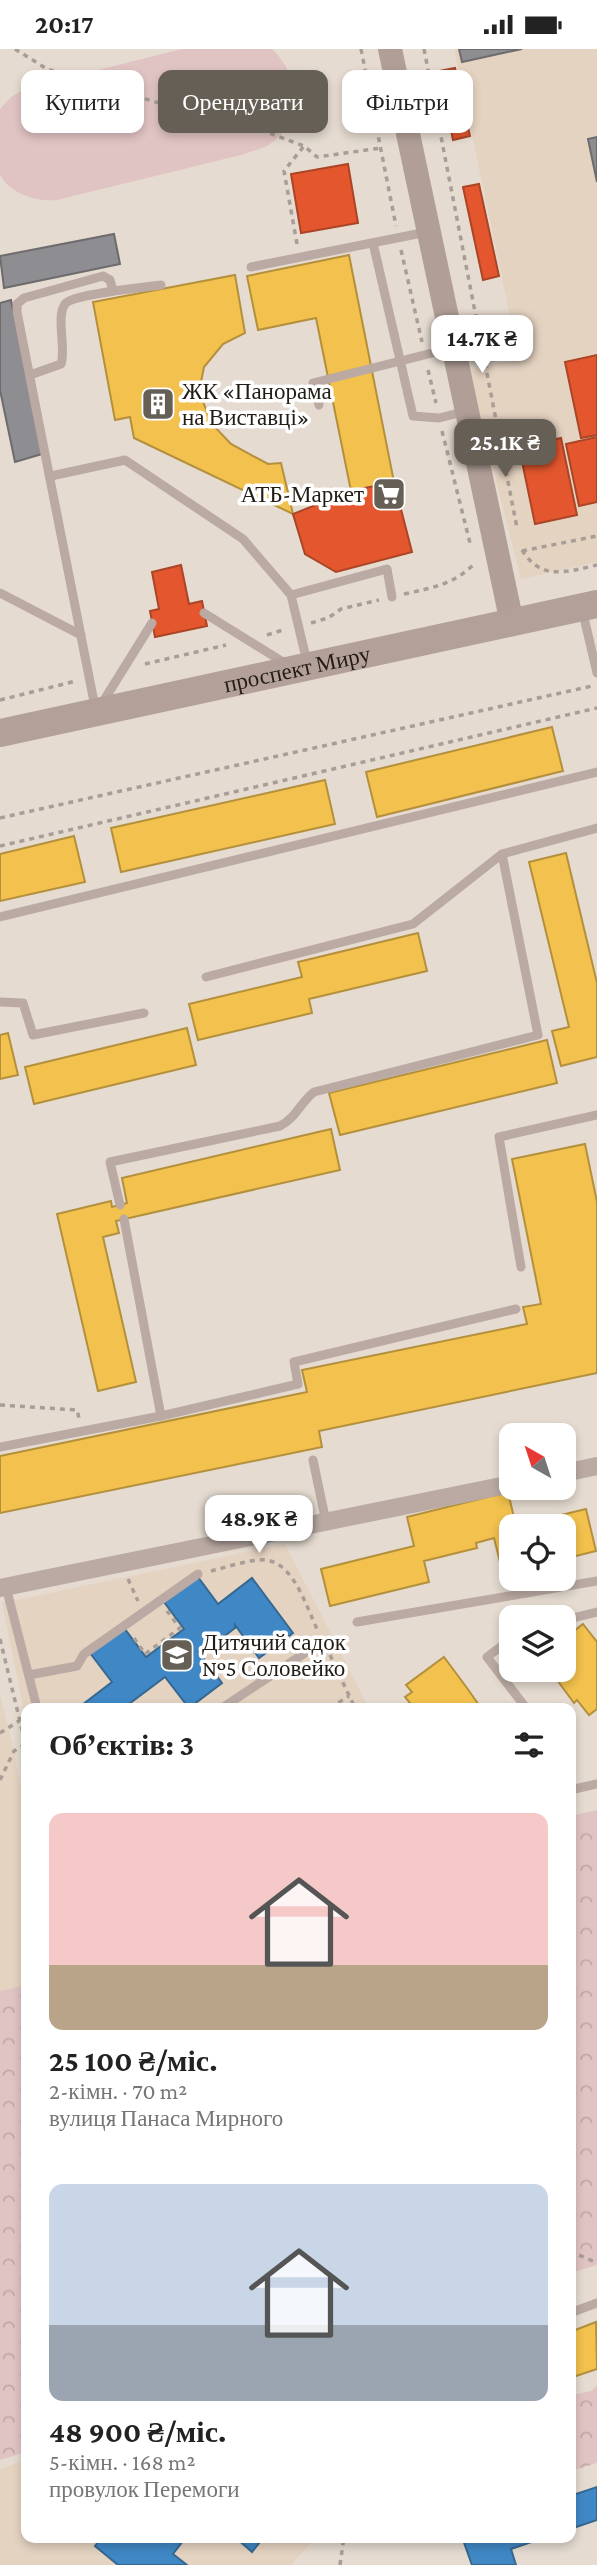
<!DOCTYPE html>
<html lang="uk">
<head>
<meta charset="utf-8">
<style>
	body { margin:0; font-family:"Crimson Pro",serif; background:#f2f2f2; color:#222; height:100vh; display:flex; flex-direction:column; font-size:26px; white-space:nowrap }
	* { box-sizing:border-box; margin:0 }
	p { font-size:23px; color:#767676 }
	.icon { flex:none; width:38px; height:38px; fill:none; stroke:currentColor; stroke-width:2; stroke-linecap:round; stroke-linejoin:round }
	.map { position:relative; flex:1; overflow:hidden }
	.side { position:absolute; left:21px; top:1654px; width:555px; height:840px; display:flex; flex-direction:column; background:#fff; border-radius:14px; box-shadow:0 4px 10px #0003 }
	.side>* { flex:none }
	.guide { position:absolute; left:21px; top:21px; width:556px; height:63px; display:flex; gap:14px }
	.needle { width:46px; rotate:321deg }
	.controls { position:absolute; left:499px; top:1374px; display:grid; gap:14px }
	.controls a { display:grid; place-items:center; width:77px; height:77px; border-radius:14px; background:#fff; box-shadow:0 4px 10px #0003; font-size:35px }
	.price { position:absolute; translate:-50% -60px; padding:0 16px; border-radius:14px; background:#fff; color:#222; font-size:23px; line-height:46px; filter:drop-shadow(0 2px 4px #0008) }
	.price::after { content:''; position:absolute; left:50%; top:42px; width:21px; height:16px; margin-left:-10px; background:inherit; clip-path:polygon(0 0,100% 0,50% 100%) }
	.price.active { background:#665f56; color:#fff }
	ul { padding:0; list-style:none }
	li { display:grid; align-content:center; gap:14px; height:371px; padding:0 28px }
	li span { display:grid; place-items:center; height:217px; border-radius:14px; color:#555 }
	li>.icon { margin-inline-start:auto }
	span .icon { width:126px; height:126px; fill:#fffc; stroke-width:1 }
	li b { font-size:30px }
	h2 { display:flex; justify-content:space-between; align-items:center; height:84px; padding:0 28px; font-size:30px }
	.pill { padding:0 24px; border-radius:14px; background:#fff; box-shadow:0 4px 10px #0003; font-size:24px; line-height:63px }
	.pill.active { background:#665f56; color:#fff }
	.status { display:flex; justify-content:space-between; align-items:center; height:49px; padding:0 35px; background:#fff; direction:ltr }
	.status svg { height:19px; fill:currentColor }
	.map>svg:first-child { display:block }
	.built { fill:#e5d3c1 }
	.forest { fill:url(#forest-crowns) }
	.garden { fill:#e0c4c3 }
	.homes { fill:#f2c14e; stroke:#b4903d; stroke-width:2 }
	.shops { fill:#e4572e; stroke:#aa4526; stroke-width:2 }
	.schools { fill:#3f88c5; stroke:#366890; stroke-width:2 }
	.industry { fill:#8d8d92; stroke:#6d6b6c; stroke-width:2 }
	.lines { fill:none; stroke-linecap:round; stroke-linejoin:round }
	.path { stroke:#a89d97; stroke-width:3.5; stroke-dasharray:5 5; stroke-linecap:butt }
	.service { stroke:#baaaa3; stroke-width:9 }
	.minor { stroke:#baaaa3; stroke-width:18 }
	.secondary { stroke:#b19f97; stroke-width:24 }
	.primary { stroke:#b3a099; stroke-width:28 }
	.labels { text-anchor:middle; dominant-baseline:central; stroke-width:7; stroke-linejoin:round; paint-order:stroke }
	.poi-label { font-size:23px; fill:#221c14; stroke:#fff; text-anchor:start }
	.street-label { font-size:23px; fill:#221c14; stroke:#fff }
</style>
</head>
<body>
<div class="status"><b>20:17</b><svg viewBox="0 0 49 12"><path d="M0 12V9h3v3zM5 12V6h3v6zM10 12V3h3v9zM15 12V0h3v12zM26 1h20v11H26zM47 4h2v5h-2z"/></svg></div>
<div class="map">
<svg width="597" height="2516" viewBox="0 0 597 2516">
	<defs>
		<pattern id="forest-crowns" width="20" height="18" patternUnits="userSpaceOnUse" patternTransform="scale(1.75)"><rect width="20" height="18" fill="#e0c4c3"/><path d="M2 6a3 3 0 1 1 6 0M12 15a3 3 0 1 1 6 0" fill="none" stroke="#c0a8a7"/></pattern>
	</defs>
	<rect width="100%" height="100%" fill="#e5dbd0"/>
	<g class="built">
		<polygon points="454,0 597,0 597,513 521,530 468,321 519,310"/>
		<polygon points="285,1495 369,1659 26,1659 26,1671 2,1554"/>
		<polygon points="0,1646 14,1702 26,1772 26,1936 0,1942"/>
		<polygon points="26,2411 26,2488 313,2489 313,2491 291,2516 0,2516 0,2420"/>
	</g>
	<g class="forest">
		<polygon points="597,1761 597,2216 571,2224 571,1767"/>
		<polygon points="26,1936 26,2403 0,2411 0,1942"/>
		<polygon points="597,2336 597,2414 571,2422 571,2346 591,2342"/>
	</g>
	<path class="garden" d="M 182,0 L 272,0 C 301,27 305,74 267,97 C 261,100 252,102 245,105 L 57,151 C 36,153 11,145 0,126 L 0,60 L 11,48 L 26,39 Z"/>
	<g class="homes">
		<polygon points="349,206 394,433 351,442 316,269 258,281 247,227"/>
		<polygon points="235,226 245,284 223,295 204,318 199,343 212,375 231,395 268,415 281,414 293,465 134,389 130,368 115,371 93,253"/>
		<polygon points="552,678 563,722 377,768 366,723"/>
		<polygon points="325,731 335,775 121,823 111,779"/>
		<polygon points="74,787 85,833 0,852 0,805"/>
		<polygon points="566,804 597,934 597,1008 561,1017 552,982 569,978 529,813"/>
		<polygon points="418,884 427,922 309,950 312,964 198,991 189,955 302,928 298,913"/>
		<polygon points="187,979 196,1016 34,1055 25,1018"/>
		<polygon points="8,984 18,1026 0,1030 0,986"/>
		<polygon points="547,991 557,1034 340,1086 329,1044"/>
		<polygon points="331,1080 340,1121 116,1172 119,1184 103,1188 136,1333 98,1342 57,1165 111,1152 112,1158 127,1154 122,1129"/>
		<polygon points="585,1095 597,1153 597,1324 319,1382 322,1398 0,1464 0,1407 307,1343 302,1321 527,1275 523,1258 541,1255 512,1110"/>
		<polygon points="508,1443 516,1477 511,1477 511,1530 517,1530 505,1533 494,1489 476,1494 477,1499 424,1512 429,1533 330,1557 321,1520 414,1497 407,1468"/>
		<polygon points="586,1460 596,1502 564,1510 564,1477 533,1477 532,1473"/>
		<polygon points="583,1575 597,1593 597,1660 589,1666 577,1651 574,1654 549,1620 564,1620 564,1590"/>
		<polygon points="444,1608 467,1639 481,1659 414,1659 405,1648 412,1643 406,1636"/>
		<polygon points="596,2273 597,2320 570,2329 570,2283"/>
	</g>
	<g class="shops">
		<polygon points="455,19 470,87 453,91 439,22"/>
		<polygon points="348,115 358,174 301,184 291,125"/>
		<polygon points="479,135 499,227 483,231 463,138"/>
		<polygon points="597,306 597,386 581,389 565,313"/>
		<polygon points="597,388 597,453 579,457 566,395"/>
		<polygon points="561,389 577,466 535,475 519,398"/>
		<polygon points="394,433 412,503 336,523 305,505 293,465 351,442"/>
		<polygon points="181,516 189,555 202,552 207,577 155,588 150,562 159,560 152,523"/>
	</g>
	<g class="schools">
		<polygon points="198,1528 218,1555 252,1529 293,1584 259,1609 235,1576 235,1579 202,1604 199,1603 222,1634 189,1659 165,1628 125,1658 127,1659 78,1659 112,1633 90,1604 124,1579 146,1608 184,1580 164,1553"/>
		<polygon points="597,2438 597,2471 570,2480 570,2447"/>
		<polygon points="102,2488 186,2488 173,2505 187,2516 118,2516 95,2497"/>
		<polygon points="235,2488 264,2488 252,2503"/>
		<polygon points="462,2488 546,2488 511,2500 516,2516 472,2516"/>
	</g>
	<g class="industry">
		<polygon points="459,0 522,0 462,13"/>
		<polygon points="597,88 597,133 588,90"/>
		<polygon points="114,185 120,215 4,239 0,207"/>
		<polygon points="11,251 42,405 15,413 0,341 0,254"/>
	</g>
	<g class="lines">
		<g class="path">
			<polyline points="15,0 47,20 202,67 261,81 304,97 317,108 381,99"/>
			<polyline points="361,0 396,177"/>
			<polyline points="424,0 517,479"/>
			<polyline points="297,195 284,122 304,97"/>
			<polyline points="401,201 422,293"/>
			<polyline points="428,321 436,354"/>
			<polyline points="442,382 470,494"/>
			<path d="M 522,501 C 541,532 566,523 597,516"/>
			<polyline points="522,502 597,487"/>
			<path d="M 404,545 C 432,539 455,535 475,514"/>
			<polyline points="311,574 328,569 341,560 379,551"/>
			<polyline points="267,586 283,581"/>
			<polyline points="145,615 226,596"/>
			<polyline points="0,651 76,632"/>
			<polyline points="0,769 592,637"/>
			<polyline points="0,797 597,659"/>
			<polyline points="0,1356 77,1361 79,1369"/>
			<path d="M 211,1522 C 227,1518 244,1512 260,1511 C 292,1508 306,1557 317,1580"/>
			<polyline points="128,1530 138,1552"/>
			<polyline points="134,1589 145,1605 180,1579 167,1562"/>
			<polyline points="0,1590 26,1697"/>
			<polyline points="330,1606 355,1659"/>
			<polyline points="330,1659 349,1647"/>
			<polyline points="349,1659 349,1649"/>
			<polyline points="0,1684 19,1672"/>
			<polyline points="0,1731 14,1702 26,1695"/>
			<polyline points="570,2202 597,2214"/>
			<polyline points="340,2516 344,2488"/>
		</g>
		<g class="service">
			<polyline points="373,194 413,367 439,369 467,362"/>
			<polyline points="251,218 427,183"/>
			<path d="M 30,326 L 61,315 C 67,299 53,259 69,252 C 82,246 100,245 113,242"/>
			<polyline points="319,356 313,334 452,299"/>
			<polyline points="51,427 125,411 243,490 291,546 307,613"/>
			<polyline points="0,544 81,586"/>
			<polyline points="291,546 387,520 392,548"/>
			<polyline points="582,560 597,624"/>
			<polyline points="204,564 288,616"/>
			<polyline points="101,656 152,574"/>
			<polyline points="95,658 17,263 17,255 24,249 103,227 110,231 113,242 161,236"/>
			<polyline points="0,868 597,723"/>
			<polyline points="206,928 413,875 502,805 597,779"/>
			<polyline points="0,953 23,954 33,986 144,964"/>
			<path d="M 120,1156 L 110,1113 L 280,1077 C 296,1069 300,1054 314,1043 L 538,986 L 502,805"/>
			<polyline points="124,1170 161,1367"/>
			<polyline points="521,1218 499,1088 597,1066"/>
			<polyline points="0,1398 161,1367 298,1335 294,1313 516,1260"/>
			<polyline points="313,1411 326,1473"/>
			<polyline points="6,1538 37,1659"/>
			<polyline points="564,1571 597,1563"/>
			<polyline points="357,1573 597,1532"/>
			<polyline points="511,1590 487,1608 526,1659"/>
			<polyline points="29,1626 77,1617 84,1605 198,1525"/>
			<polyline points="222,1659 323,1592"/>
			<polyline points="570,1741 597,1735"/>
			<polyline points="570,2264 597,2254"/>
		</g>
		<g class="minor">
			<polyline points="564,1424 597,1417"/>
			<polyline points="0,1539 511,1435"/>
		</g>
		<polyline class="secondary" points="390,0 512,574"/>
		<path class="primary" id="s1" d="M 0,684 L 597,555"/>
	</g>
	<defs>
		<symbol id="building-square" viewBox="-11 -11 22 22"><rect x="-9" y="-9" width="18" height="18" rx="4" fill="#665f56" stroke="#fff"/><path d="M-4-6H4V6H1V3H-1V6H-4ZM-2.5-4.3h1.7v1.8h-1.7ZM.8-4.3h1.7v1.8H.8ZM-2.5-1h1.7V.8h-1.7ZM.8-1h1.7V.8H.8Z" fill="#fff"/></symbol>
		<symbol id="supermarket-square" viewBox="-11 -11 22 22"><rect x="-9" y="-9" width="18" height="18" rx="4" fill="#665f56" stroke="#fff"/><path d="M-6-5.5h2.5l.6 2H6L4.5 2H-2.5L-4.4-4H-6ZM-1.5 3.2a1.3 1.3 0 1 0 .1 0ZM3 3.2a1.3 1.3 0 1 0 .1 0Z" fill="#fff"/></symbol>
		<symbol id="school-square" viewBox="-11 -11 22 22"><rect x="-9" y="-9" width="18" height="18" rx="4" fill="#665f56" stroke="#fff"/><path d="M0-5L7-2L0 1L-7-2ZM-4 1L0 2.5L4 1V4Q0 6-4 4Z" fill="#fff"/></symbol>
	</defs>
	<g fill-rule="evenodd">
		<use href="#building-square" x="139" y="336" width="38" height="38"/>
		<use href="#supermarket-square" x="370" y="426" width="38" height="38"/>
		<use href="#school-square" x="158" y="1587" width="38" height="38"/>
	</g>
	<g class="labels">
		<g class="poi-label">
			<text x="182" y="342">ЖК «Панорама<tspan x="182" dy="26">на Виставці»</tspan></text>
			<text x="364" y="445" text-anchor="end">АТБ-Маркет</text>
			<text x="202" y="1593">Дитячий садок<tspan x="202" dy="26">№5 Соловейко</tspan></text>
		</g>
		<g class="street-label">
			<text stroke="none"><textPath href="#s1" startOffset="304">проспект Миру</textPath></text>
		</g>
	</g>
</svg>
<div class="controls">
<a><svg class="needle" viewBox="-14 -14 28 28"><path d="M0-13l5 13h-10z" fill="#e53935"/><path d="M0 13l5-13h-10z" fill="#767676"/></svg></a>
<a><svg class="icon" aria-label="locate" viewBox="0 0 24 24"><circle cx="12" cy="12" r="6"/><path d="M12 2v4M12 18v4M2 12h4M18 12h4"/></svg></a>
<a><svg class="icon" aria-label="layers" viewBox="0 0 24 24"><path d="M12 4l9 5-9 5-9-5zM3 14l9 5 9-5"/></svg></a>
</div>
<b class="price" style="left:482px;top:326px">14.7K ₴</b>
<b class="price active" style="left:505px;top:430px">25.1K ₴</b>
<b class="price" style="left:259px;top:1506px">48.9K ₴</b>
<div class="guide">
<a class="pill">Купити</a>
<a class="pill active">Орендувати</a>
<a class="pill">Фільтри</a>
</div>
<section class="side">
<h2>Об’єктів: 3<svg class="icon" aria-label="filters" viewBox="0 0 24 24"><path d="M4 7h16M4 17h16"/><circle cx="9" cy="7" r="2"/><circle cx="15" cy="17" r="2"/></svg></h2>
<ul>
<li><span style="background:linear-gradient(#f6c9c9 70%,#b9a48a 0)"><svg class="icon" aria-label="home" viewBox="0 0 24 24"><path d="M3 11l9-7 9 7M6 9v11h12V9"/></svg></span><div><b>25 100 ₴/міс.</b><p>2-кімн. · 70 m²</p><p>вулиця Панаса Мирного</p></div></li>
<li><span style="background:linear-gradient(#c9d6e8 65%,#9aa5b1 0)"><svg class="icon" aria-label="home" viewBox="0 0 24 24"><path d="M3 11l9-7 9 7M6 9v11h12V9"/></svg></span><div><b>48 900 ₴/міс.</b><p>5-кімн. · 168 m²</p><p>провулок Перемоги</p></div></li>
</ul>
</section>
</div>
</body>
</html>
